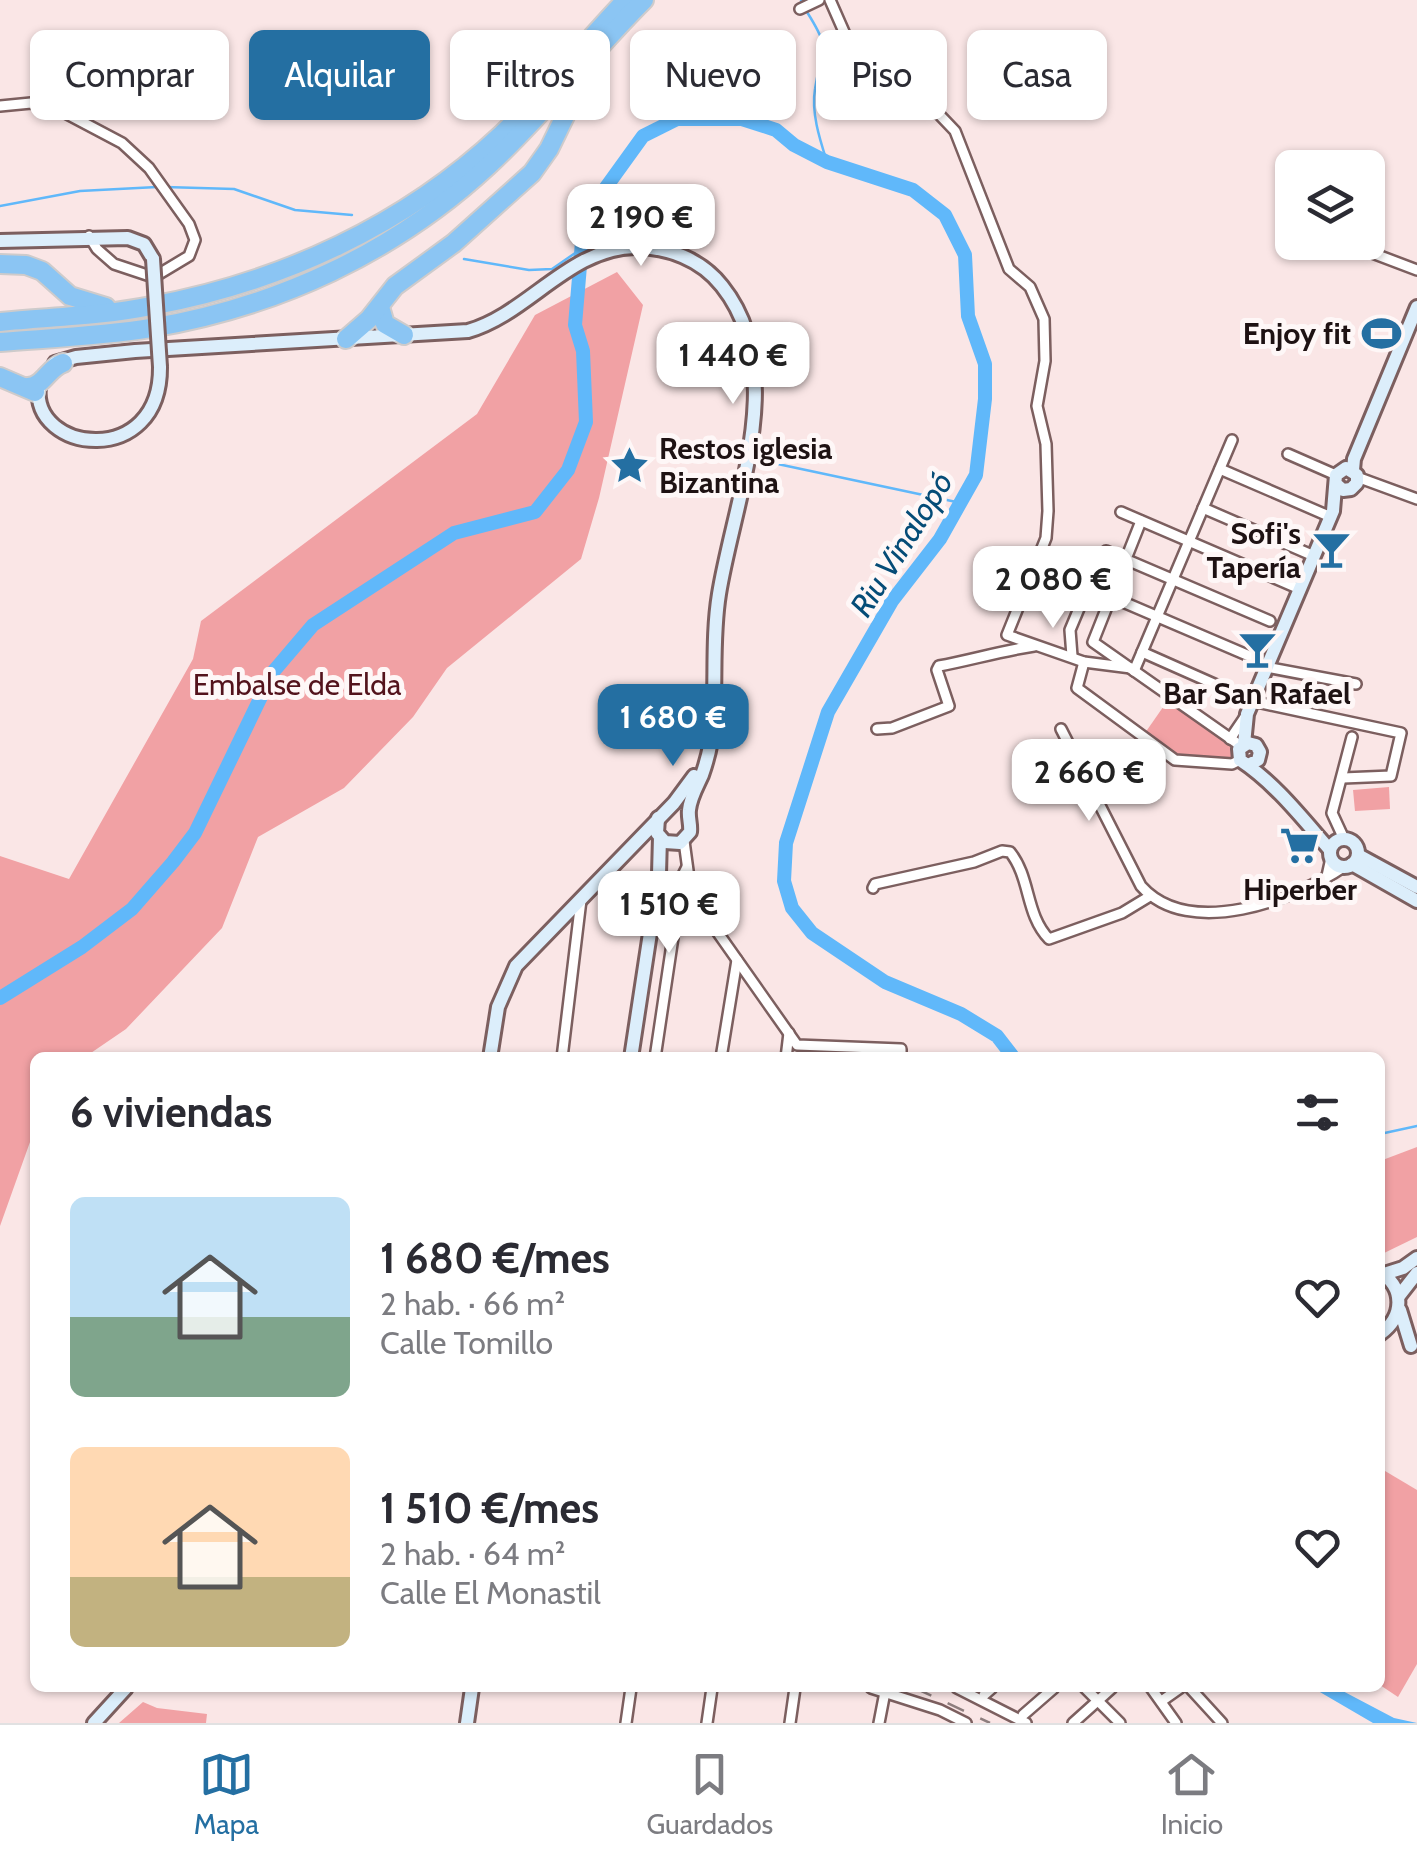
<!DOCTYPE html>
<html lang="es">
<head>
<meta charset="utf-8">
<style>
	body { margin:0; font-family:Cabin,sans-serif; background:#f2f2f3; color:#2b2b33; height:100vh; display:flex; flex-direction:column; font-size:38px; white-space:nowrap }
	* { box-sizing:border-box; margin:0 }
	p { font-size:32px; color:#7c7c81 }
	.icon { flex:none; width:55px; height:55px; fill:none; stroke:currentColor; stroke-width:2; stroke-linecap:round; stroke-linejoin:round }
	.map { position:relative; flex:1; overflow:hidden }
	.panel { position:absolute; left:30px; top:1052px; width:1355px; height:640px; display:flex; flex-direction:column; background:#fff; border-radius:15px; box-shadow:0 2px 8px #0004 }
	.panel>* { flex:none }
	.hud { position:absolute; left:30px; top:30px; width:1358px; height:90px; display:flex; gap:20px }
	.fabs { position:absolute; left:1275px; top:150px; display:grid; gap:20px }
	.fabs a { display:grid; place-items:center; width:110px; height:110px; border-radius:15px; background:#fff; box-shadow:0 2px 8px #0004; font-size:50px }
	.price { position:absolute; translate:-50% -85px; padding:0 22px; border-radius:20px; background:#fff; color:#222; font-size:32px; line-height:65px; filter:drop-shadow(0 2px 5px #0008) }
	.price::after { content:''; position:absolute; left:50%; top:60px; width:30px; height:22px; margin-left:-15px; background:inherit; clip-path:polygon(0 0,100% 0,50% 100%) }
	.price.on { background:#246fa2; color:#fff }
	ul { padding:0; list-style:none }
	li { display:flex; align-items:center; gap:30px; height:250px; padding:0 40px }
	li span { display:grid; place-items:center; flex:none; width:280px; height:200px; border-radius:15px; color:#555 }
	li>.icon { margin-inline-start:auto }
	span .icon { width:120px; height:120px; fill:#fffc; stroke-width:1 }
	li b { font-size:42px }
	h2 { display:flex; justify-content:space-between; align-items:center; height:120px; padding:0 40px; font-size:42px }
	.tag { padding:0 35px; border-radius:15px; background:#fff; box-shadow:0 2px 8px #0004; font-size:35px; line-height:90px }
	.tag.on { background:#246fa2; color:#fff }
	.dock { display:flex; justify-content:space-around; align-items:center; height:140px; border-top:2px solid #e1e1e2; background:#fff; font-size:28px; color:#7c7c81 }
	.dock a { display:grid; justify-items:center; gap:5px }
	.dock .on { color:#246fa2 }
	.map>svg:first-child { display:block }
	.green { fill:#f1a1a4 }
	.water { fill:#60b8fa }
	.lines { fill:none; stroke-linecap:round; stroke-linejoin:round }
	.stream { stroke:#60b8fa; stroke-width:2.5 }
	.river { stroke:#60b8fa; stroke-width:14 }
	.street-casing { stroke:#7c5f5f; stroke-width:14 }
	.secondary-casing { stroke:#7c5f5f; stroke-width:18 }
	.highway-casing { stroke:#cecbcb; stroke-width:22 }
	.street { stroke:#fff; stroke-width:9 }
	.secondary { stroke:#dceefb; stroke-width:12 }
	.highway { stroke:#8bc5f3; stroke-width:18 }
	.rail { stroke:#8e7e7e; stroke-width:2.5; stroke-dasharray:18 18; stroke-linecap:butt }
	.secondary-bridge-casing { stroke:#7c5f5f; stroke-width:18; stroke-linecap:butt }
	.secondary-bridge { stroke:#dceefb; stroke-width:12 }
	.labels { text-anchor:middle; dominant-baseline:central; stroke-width:10; stroke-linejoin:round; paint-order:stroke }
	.poi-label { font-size:30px; font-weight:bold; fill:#1e1213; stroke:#fef7f7; text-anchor:end }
	.park-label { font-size:30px; fill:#53131c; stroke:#fef7f7 }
	.water-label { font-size:32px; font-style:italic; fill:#054c77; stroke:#fef7f7 }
</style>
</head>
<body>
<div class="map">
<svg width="1417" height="1723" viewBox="0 0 1417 1723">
	<rect width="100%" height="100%" fill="#fae6e6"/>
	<g class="green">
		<polygon points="617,272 643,305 599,498 581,559 447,668 413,717 344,788 258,837 222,928 126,1029 85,1057 35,1058 35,1128 0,1226 0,856 69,879 193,659 201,621 477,414 535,315"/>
		<polygon points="1168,700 1235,747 1235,758 1229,761 1178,755 1145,733"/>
		<polygon points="1389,787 1390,809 1355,811 1353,790"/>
		<polygon points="1417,1147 1417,1237 1380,1255 1380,1161"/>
		<polygon points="1380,1468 1417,1490 1417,1664 1398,1697 1380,1685"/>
		<polygon points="143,1702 157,1708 207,1714 206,1723 119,1723"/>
	</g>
	<polygon class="water" points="1313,1688 1337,1688 1394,1718 1417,1723 1373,1723"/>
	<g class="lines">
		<g class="stream">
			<polyline points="801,0 802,2"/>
			<path d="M 807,12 C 834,55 821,47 815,89 C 811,113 820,140 827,162"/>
			<polyline points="165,187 234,189 295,210 352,215"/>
			<polyline points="0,206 80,191 157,187"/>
			<polyline points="464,259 529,270 552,269 581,249"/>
			<polyline points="773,463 961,503"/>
			<polyline points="1380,1134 1417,1126"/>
		</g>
		<polyline class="river" points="0,998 82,947 132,909 173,862 195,833 273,672 313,625 454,533 535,512 568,470 586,422 583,351 575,325 582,242 599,197 643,136 677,119 742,119 776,130 794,145 827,162 913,190 945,215 965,255 968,316 985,364 985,399 976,475 940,539 892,601 828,712 786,843 784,881 792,908 812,933 885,982 961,1014 997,1036 1014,1058"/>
		<defs>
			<g id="street">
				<polyline points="830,0 863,75 880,89 915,98 934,109 955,131 1009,269 1030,287 1044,319 1045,361 1037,406 1046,444 1048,511 1046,538 1007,635 1084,662 1131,668"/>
				<polyline points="800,9 819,0"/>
				<polyline points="0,106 31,103 52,106 122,143 149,168 189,224 195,240 189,256 159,274 147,275 114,264 97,249 89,236"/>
				<polyline points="1351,245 1417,270"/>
				<polyline points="1288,454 1336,475"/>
				<polyline points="1220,469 1331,517"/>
				<polyline points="1357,477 1417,499"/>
				<polyline points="1203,508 1314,556"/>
				<polyline points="1121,512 1300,589"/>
				<polyline points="1141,521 1093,642 1241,746"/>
				<polyline points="1106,551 1270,621"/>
				<polyline points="1142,652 1239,695"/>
				<polyline points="1072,656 1070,630 1088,587 1254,658"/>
				<polyline points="1084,662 1077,688 1175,760 1232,764 1240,760"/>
				<polyline points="1266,667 1356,684"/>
				<polyline points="1134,671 1232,440"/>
				<polyline points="1252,701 1401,733 1391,776 1343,778"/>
				<path d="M 877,729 L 892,728 L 949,706 L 937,670 L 939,666 C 971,660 1001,651 1034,646"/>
				<path d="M 1061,729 L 1141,886 C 1189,940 1295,900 1345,866"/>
				<polyline points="1230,739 1247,714"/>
				<polyline points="1344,839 1332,813 1352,737"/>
				<polyline points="684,841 689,878 704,913 797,1045 901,1049 901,1058"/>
				<polyline points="1327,876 1331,858"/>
				<path d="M 873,888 L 875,884 L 974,862 L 1002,851 L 1010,852 C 1031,878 1025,914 1049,939 L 1122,913 L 1150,896"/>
				<path d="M 676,921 C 683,910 692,910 704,913"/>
				<polyline points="562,1058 581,900"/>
				<polyline points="655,1058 682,877 687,867"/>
				<polyline points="721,1058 737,960"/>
				<polyline points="786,1058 789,1033"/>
				<polyline points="871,1688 940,1710 966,1723"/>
				<polyline points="957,1688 1026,1723"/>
				<polyline points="1085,1688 1120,1723"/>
				<polyline points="1151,1688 1176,1723"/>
				<polyline points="1190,1688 1222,1723"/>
				<polyline points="984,1695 992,1688"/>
				<polyline points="1163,1700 1180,1688"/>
				<polyline points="1023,1715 1054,1688"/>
				<polyline points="626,1723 631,1688"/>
				<polyline points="707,1723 712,1688"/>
				<polyline points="790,1723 795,1688"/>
				<polyline points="879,1723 885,1692"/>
				<polyline points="1073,1723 1112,1688"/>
			</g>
			<g id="secondary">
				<polyline points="0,241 128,238 144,244 153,259"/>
				<path d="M 55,363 L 76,357 L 135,351 L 468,331 C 528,314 569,248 635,247 C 668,247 701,259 722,286 C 790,371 734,500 719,594 C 712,637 716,680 713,723 C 712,740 708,758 702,775 C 697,786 690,798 689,810 C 688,818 691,824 690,832 L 680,843 L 665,842 L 657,833 L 658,818"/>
				<path d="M 39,387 C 31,453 161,469 160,367"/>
				<polyline points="1353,470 1354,459 1417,307"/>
				<polyline points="1244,744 1247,714 1333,511 1336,475 1346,468 1357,475 1357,483 1351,489 1343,490 1336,484"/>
				<path d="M 1250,764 L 1258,760 L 1260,752 L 1256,745 L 1248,743 L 1239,749 L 1240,760 C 1275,783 1302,818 1330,850"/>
				<circle cx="1344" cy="853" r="14"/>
				<polyline points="1358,855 1417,887"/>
				<polyline points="1352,864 1417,901"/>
				<polyline points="490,1058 498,1007 516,966 674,803 694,776"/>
				<polyline points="631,1058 659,874 660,837"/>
				<path d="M 1380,1272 C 1405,1288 1404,1317 1380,1334"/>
				<polyline points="1384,1274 1403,1268 1417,1258"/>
				<polyline points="1399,1296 1417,1273"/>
				<polyline points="1400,1310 1411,1346"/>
				<polyline points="94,1723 126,1688"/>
				<polyline points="467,1723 472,1688"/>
			</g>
			<g id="highway">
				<polyline points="0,264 26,265 42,271 70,296 106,307"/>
				<polyline points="380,307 385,324 404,335"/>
				<path d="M 0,322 C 50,317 102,316 151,306 C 282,282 405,225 502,134 C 546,92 584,44 626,0"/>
				<polyline points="346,339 369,319 395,286 454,243 532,173 549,149 583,79"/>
				<path d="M 0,342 C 50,338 102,336 151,328 C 277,307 394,253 488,166 C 544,114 590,54 644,0"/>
				<polyline points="0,377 35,392"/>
				<path d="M 28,387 C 44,386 48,368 63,363"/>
			</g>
		</defs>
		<use href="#street" class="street-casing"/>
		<use href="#secondary" class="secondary-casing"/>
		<use href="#highway" class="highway-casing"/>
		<use href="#street" class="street"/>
		<use href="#secondary" class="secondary"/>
		<use href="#highway" class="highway"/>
		<polyline class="rail" points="915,1688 990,1723"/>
		<defs>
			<polyline id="secondary-bridge" points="153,259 160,367"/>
		</defs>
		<use href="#secondary-bridge" class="secondary-bridge-casing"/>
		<use href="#secondary-bridge" class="secondary-bridge"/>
	</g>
	<defs>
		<symbol id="stadium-bare" viewBox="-9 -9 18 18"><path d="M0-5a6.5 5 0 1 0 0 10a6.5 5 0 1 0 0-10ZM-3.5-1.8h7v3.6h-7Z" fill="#246fa2" stroke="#fef7f7" stroke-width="2.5" paint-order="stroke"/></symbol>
		<symbol id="sight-bare" viewBox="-9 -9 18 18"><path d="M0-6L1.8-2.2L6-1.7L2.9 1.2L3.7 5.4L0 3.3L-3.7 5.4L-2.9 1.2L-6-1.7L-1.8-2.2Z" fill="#246fa2" stroke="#fef7f7" stroke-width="2.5" paint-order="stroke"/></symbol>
		<symbol id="bar-bare" viewBox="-9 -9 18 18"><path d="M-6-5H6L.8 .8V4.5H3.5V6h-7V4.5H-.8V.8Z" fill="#246fa2" stroke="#fef7f7" stroke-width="2.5" paint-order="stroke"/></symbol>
		<symbol id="supermarket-bare" viewBox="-9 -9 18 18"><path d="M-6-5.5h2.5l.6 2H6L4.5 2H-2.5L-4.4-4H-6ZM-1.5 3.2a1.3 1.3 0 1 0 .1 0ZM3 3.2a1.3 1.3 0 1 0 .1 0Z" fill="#246fa2" stroke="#fef7f7" stroke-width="2.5" paint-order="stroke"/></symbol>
	</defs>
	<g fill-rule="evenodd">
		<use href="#stadium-bare" x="1354" y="306" width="55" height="55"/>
		<use href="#sight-bare" x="602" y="438" width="55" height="55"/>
		<use href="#bar-bare" x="1304" y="522" width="55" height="55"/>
		<use href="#bar-bare" x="1230" y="622" width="55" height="55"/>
		<use href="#supermarket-bare" x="1272" y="818" width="55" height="55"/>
	</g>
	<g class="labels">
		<g class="poi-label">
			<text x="1351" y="333">Enjoy fit</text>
			<text x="659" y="448" text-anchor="start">Restos iglesia<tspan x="659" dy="34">Bizantina</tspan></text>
			<text x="1301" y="533">Sofi's<tspan x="1301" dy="34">Tapería</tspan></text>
			<text x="1257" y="693" text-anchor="middle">Bar San Rafael</text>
			<text x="1300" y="889" text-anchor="middle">Hiperber</text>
		</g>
		<g class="park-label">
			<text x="297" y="684">Embalse de Elda</text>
		</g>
		<g class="water-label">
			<text transform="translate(901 544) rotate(-58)">Riu Vinalopó</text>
		</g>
	</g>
</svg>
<div class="fabs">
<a><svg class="icon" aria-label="layers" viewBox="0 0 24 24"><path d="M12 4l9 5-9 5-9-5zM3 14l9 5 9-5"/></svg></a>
</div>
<b class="price" style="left:641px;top:269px">2 190 €</b>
<b class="price" style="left:733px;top:407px">1 440 €</b>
<b class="price" style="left:1053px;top:631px">2 080 €</b>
<b class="price on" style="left:673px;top:769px">1 680 €</b>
<b class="price" style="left:1089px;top:824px">2 660 €</b>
<b class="price" style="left:669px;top:956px">1 510 €</b>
<div class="hud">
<a class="tag">Comprar</a>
<a class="tag on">Alquilar</a>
<a class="tag">Filtros</a>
<a class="tag">Nuevo</a>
<a class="tag">Piso</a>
<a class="tag">Casa</a>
</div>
<section class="panel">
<h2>6 viviendas<svg class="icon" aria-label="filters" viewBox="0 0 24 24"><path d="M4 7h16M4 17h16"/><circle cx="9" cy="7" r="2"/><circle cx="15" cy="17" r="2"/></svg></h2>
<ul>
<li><span style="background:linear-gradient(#bfe0f5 60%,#7fa58c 0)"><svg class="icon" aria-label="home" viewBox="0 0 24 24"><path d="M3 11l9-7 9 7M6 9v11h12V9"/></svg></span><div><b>1 680 €/mes</b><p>2 hab. · 66 m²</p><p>Calle Tomillo</p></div><svg class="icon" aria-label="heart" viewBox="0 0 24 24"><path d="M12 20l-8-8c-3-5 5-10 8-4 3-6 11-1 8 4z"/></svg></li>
<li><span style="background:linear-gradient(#ffd9b3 65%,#c2b280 0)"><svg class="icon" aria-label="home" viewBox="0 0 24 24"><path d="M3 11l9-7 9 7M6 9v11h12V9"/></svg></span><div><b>1 510 €/mes</b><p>2 hab. · 64 m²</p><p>Calle El Monastil</p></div><svg class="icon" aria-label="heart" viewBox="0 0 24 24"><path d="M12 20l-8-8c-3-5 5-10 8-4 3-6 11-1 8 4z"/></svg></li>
</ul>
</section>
</div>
<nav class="dock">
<a class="on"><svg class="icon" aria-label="map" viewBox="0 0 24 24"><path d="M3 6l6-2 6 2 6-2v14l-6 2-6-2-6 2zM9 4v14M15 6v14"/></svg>Mapa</a>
<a><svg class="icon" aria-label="saved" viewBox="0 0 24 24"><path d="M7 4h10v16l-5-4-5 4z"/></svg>Guardados</a>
<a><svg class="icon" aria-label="home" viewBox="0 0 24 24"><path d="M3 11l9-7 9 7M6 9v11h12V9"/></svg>Inicio</a>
</nav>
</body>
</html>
